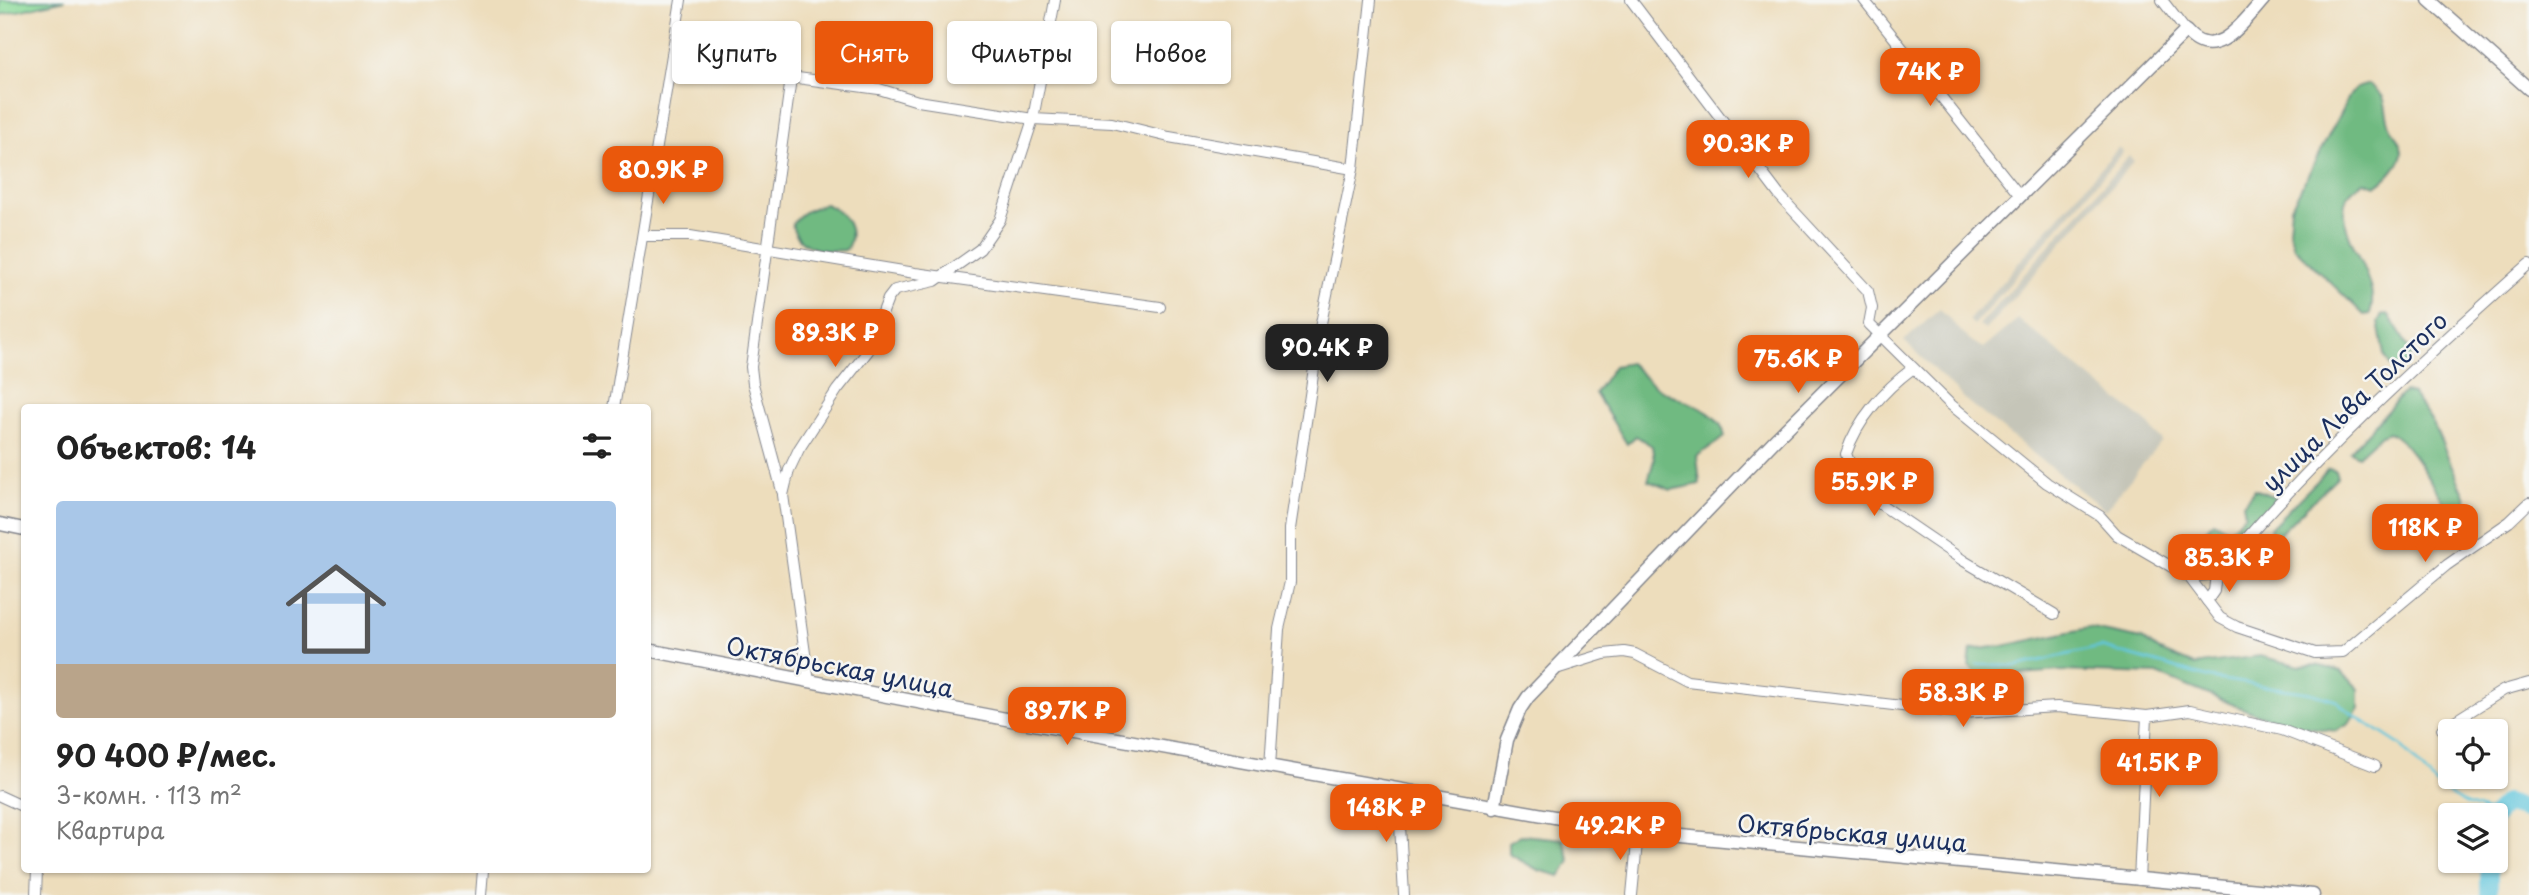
<!DOCTYPE html>
<html lang="ru">
<head>
<meta charset="utf-8">
<style>
	body { margin:0; font-family:"Playpen Sans",sans-serif; background:#f2f2f2; color:#222; height:100vh; display:flex; flex-direction:column; font-size:26px; white-space:nowrap }
	* { box-sizing:border-box; margin:0 }
	p { font-size:23px; color:#767676 }
	.icon { flex:none; width:38px; height:38px; fill:none; stroke:currentColor; stroke-width:2; stroke-linecap:round; stroke-linejoin:round }
	.map { position:relative; flex:1; overflow:hidden }
	.panel { position:absolute; left:21px; top:404px; width:630px; height:469px; display:flex; flex-direction:column; background:#fff; border-radius:7px; box-shadow:0 2px 5px #0004 }
	.panel>* { flex:none }
	.guide { position:absolute; left:672px; top:21px; width:665px; height:63px; display:flex; gap:14px }
	.buttons { position:absolute; left:2438px; top:719px; display:grid; gap:14px }
	.buttons a { display:grid; place-items:center; width:70px; height:70px; border-radius:7px; background:#fff; box-shadow:0 2px 5px #0004; font-size:35px }
	.price { position:absolute; translate:-50% -60px; padding:0 16px; border-radius:14px; background:#ea580c; color:#fff; font-size:23px; line-height:46px; filter:drop-shadow(0 2px 4px #0008) }
	.price::after { content:''; position:absolute; left:50%; top:42px; width:21px; height:16px; margin-left:-10px; background:inherit; clip-path:polygon(0 0,100% 0,50% 100%) }
	.price.on { background:#222; color:#fff }
	ul { padding:0; list-style:none }
	li { display:grid; align-content:center; gap:14px; height:371px; padding:0 35px }
	li+li { border-top:2px solid #e0e0e0 }
	li span { display:grid; place-items:center; height:217px; border-radius:7px; color:#555 }
	li>.icon { margin-inline-start:auto }
	span .icon { width:126px; height:126px; fill:#fffc; stroke-width:1 }
	li b { font-size:30px }
	h2 { display:flex; justify-content:space-between; align-items:center; height:84px; padding:0 35px; font-size:30px }
	.pill { padding:0 24px; border-radius:7px; background:#fff; box-shadow:0 2px 5px #0004; font-size:24px; line-height:63px }
	.pill.on { background:#ea580c; color:#fff }
	.map>svg:first-child { display:block }
	.industrial { fill:#c5c5b8 }
	.green { fill:#8bda99; stroke:#53847c; stroke-width:2 }
	.forest { fill:#70ba81; stroke:#467470; stroke-width:2 }
	.lines { fill:none; stroke-linecap:round; stroke-linejoin:round }
	.stream { stroke:#60c6dd; stroke-width:2.5 }
	.river { stroke:#60c6dd; stroke-width:18 }
	.minor-casing { stroke:#84868d; stroke-width:12 }
	.tertiary-casing { stroke:#84868d; stroke-width:15 }
	.minor { stroke:#fff; stroke-width:10 }
	.tertiary { stroke:#fff; stroke-width:12 }
	.labels { text-anchor:middle; dominant-baseline:central; stroke-width:5; stroke-linejoin:round; paint-order:stroke }
	.street-label { font-size:24px; fill:#1b2f5e; stroke:#f6f6f2 }
</style>
</head>
<body>
<div class="map">
<svg width="2529" height="895" viewBox="0 0 2529 895">
	<rect width="100%" height="100%" fill="#f6f6f2"/>
	<filter id="ink" filterUnits="userSpaceOnUse"><feTurbulence type="fractalNoise" baseFrequency=".0143" numOctaves="2"/><feDisplacementMap in="SourceGraphic" scale="14" xChannelSelector="R" yChannelSelector="G"/><feConvolveMatrix kernelMatrix="1 2 1 2 8 2 1 2 1" color-interpolation-filters="sRGB"/></filter>
	<filter id="wash" filterUnits="userSpaceOnUse"><feTurbulence type="fractalNoise" baseFrequency=".00686" numOctaves="4" result="noise"/><feDisplacementMap in="SourceGraphic" scale="28" xChannelSelector="R" yChannelSelector="G"/><feGaussianBlur stdDeviation="1.57" result="paint"/><feColorMatrix in="noise" values="0 0 0 0 0 0 0 0 0 0 0 0 0 0 0 0 0 1.4 0 .05"/><feComposite in="paint" operator="in"/></filter>
	<g filter="url(#wash)">
		<rect width="100%" height="100%" fill="#edddbc"/>
		<g class="industrial">
			<polygon points="2118,148 2123,152 1974,325 1969,320"/>
			<polygon points="2129,156 2134,161 1985,330 1979,325"/>
			<polygon points="1940,309 1968,339 1983,348 2018,319 2148,424 2162,441 2105,510 1969,403 1904,341"/>
		</g>
		<polygon class="green" points="0,0 65,0 0,15"/>
		<g class="forest">
			<path d="M 2369,84 C 2389,99 2383,99 2388,120 C 2390,130 2401,141 2402,151 C 2402,164 2387,179 2376,186 L 2364,182 C 2309,210 2386,273 2370,314 L 2364,315 L 2294,247 L 2289,231 L 2291,207 L 2350,95 L 2356,88 Z"/>
			<path d="M 825,204 C 845,212 858,230 846,250 C 822,252 800,250 792,226 C 799,211 811,209 825,204 Z"/>
			<polygon points="2388,314 2412,353 2407,363 2399,368 2391,366 2384,355 2378,322 2382,315"/>
			<path d="M 1630,363 C 1638,370 1646,380 1655,386 C 1677,402 1720,406 1725,437 L 1697,456 L 1700,484 L 1671,490 L 1648,481 L 1654,460 L 1652,446 L 1636,436 L 1627,444 L 1595,393 L 1614,366 Z"/>
			<path d="M 2404,392 L 2412,394 L 2434,425 L 2465,496 L 2469,512 L 2465,521 L 2460,522 C 2434,497 2419,449 2389,432 L 2381,435 L 2358,456 L 2350,452 Z"/>
			<polygon points="2329,469 2335,470 2337,477 2276,537 2271,538 2270,528"/>
			<path d="M 2255,489 L 2277,498 L 2213,570 L 2197,571 L 2206,556 C 2200,542 2203,533 2213,521 L 2229,530 L 2245,514 L 2243,503 Z"/>
			<polygon points="2088,628 2142,639 2160,651 2194,665 2260,656 2300,666 2316,665 2341,671 2359,689 2359,708 2349,724 2336,731 2292,725 2259,715 2157,674 2060,671 1985,677 1976,674 1969,666 1971,650 2003,646"/>
			<polygon points="1521,835 1563,839 1570,861 1560,876 1538,870 1509,854 1509,842"/>
		</g>
		<g class="lines">
			<polyline class="stream" points="1977,665 2016,666 2101,647 2210,678 2311,693 2337,701 2352,714 2400,745 2440,789 2467,805 2495,814"/>
			<g class="river">
				<polyline points="2495,816 2505,803 2529,810"/>
				<polyline points="2489,895 2489,861"/>
			</g>
		</g>
	</g>
	<g filter="url(#ink)">
		<g class="lines">
			<defs>
				<g id="minor">
					<path d="M 1631,0 L 1779,195 L 1868,291 L 1872,308 L 1869,324 L 1950,404 L 2047,483 L 2100,516 L 2117,535 L 2189,577 L 2216,574 C 2310,461 2419,362 2529,264"/>
					<polyline points="1864,0 2020,196"/>
					<polyline points="2162,0 2186,31"/>
					<polyline points="672,61 879,89 918,101 1033,119 1112,123 1169,137 1353,169"/>
					<polyline points="643,236 690,236 915,273 1160,307"/>
					<path d="M 1912,369 C 1884,390 1857,420 1846,454 L 1857,481 L 1873,499 L 1964,561 L 2054,614"/>
					<polyline points="614,408 681,0"/>
					<polyline points="782,491 753,384 751,367 791,78"/>
					<polyline points="2189,577 2220,618 2237,627 2315,653 2343,652 2447,565 2509,522 2529,503"/>
					<polyline points="2207,601 2214,591 2216,574"/>
					<polyline points="1559,668 1604,654 1624,652 1635,654 1687,681 1962,713 2057,707 2147,716 2190,710 2282,730 2375,766"/>
					<polyline points="809,682 783,495 789,470 799,449 837,390 868,351 888,299 895,290 935,281 980,249 1000,220 1033,119 1055,0"/>
					<polyline points="2442,729 2504,690 2529,683"/>
					<polyline points="1270,767 1279,629 1290,582 1290,529 1320,328 1353,169 1371,0"/>
					<polyline points="1398,791 1404,895"/>
					<polyline points="0,796 24,807"/>
					<polyline points="2139,880 2147,716"/>
					<polyline points="36,895 37,870"/>
					<polyline points="481,895 483,870"/>
					<polyline points="1632,895 1638,832"/>
				</g>
				<g id="tertiary">
					<polyline points="2429,0 2529,89"/>
					<polyline points="0,524 24,529"/>
					<polyline points="648,650 1011,720 1638,832 2313,895"/>
					<path d="M 1494,808 L 1507,740 L 1520,709 L 1528,697 L 1777,438 L 2186,31 C 2215,65 2243,22 2263,0"/>
				</g>
			</defs>
			<use href="#minor" class="minor-casing"/>
			<use href="#tertiary" class="tertiary-casing"/>
			<use href="#minor" class="minor"/>
			<use href="#tertiary" class="tertiary"/>
		</g>
	</g>
	<g class="labels">
		<g class="street-label">
			<text transform="translate(2354 401) rotate(-44)">улица Льва Толстого</text>
			<text transform="translate(840 666) rotate(11)">Октябрьская улица</text>
			<text transform="translate(1852 832) rotate(5)">Октябрьская улица</text>
		</g>
	</g>
</svg>
<div class="buttons">
<a><svg class="icon" aria-label="locate" viewBox="0 0 24 24"><circle cx="12" cy="12" r="6"/><path d="M12 2v4M12 18v4M2 12h4M18 12h4"/></svg></a>
<a><svg class="icon" aria-label="layers" viewBox="0 0 24 24"><path d="M12 4l9 5-9 5-9-5zM3 14l9 5 9-5"/></svg></a>
</div>
<b class="price" style="left:1930px;top:108px">74K ₽</b>
<b class="price" style="left:1748px;top:180px">90.3K ₽</b>
<b class="price" style="left:663px;top:206px">80.9K ₽</b>
<b class="price" style="left:835px;top:369px">89.3K ₽</b>
<b class="price on" style="left:1327px;top:384px">90.4K ₽</b>
<b class="price" style="left:1798px;top:395px">75.6K ₽</b>
<b class="price" style="left:1874px;top:518px">55.9K ₽</b>
<b class="price" style="left:2425px;top:564px">118K ₽</b>
<b class="price" style="left:2229px;top:594px">85.3K ₽</b>
<b class="price" style="left:1963px;top:729px">58.3K ₽</b>
<b class="price" style="left:1067px;top:747px">89.7K ₽</b>
<b class="price" style="left:2159px;top:799px">41.5K ₽</b>
<b class="price" style="left:1386px;top:844px">148K ₽</b>
<b class="price" style="left:1620px;top:862px">49.2K ₽</b>
<div class="guide">
<a class="pill">Купить</a>
<a class="pill on">Снять</a>
<a class="pill">Фильтры</a>
<a class="pill">Новое</a>
</div>
<section class="panel">
<h2>Объектов: 14<svg class="icon" aria-label="filters" viewBox="0 0 24 24"><path d="M4 7h16M4 17h16"/><circle cx="9" cy="7" r="2"/><circle cx="15" cy="17" r="2"/></svg></h2>
<ul>
<li><span style="background:linear-gradient(#a9c7e8 75%,#b9a48a 0)"><svg class="icon" aria-label="home" viewBox="0 0 24 24"><path d="M3 11l9-7 9 7M6 9v11h12V9"/></svg></span><div><b>90 400 ₽/мес.</b><p>3-комн. · 113 m²</p><p>Квартира</p></div></li>
</ul>
</section>
</div>
</body>
</html>
